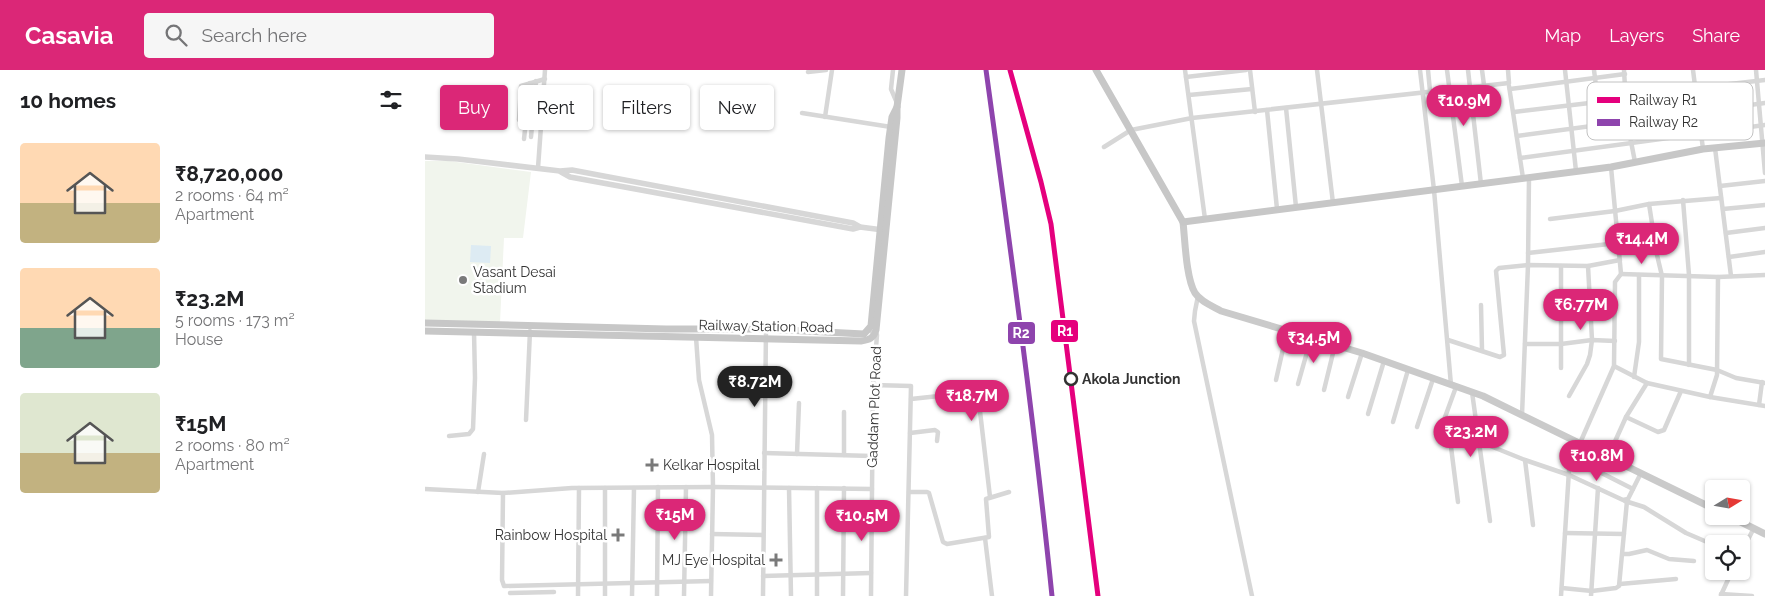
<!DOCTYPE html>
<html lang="en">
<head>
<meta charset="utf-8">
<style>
	body { margin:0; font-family:Raleway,sans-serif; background:#f6f6f6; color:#202124; height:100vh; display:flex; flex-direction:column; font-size:19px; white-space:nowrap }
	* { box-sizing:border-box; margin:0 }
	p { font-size:16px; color:#757577 }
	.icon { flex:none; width:28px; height:28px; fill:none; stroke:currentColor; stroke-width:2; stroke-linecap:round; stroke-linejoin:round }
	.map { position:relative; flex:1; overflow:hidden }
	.side { display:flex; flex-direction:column; background:#fff; width:425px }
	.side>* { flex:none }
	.hud { position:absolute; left:15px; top:15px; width:475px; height:45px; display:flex; gap:10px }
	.needle { width:32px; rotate:79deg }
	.buttons { position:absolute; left:1280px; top:410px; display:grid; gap:10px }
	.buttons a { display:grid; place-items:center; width:45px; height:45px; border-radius:5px; background:#fff; box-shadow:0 1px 4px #0004; font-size:25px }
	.price { position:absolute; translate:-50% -42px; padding:0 11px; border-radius:18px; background:#db2777; color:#fff; font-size:16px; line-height:32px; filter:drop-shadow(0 1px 2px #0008) }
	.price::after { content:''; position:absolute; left:50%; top:30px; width:15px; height:11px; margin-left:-8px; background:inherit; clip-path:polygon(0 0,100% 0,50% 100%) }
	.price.current { background:#222; color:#fff }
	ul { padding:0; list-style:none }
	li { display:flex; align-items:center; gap:15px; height:125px; padding:0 20px }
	li span { display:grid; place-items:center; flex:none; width:140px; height:100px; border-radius:5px; color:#555 }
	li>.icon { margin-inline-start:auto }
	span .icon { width:60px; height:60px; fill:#fffc; stroke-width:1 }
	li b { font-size:21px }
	h2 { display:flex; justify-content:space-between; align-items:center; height:60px; padding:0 20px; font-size:21px }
	.pill { padding:0 18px; border-radius:5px; background:#fff; box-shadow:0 1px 4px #0004; font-size:18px; line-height:45px }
	.pill.current { background:#db2777; color:#fff }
	header { display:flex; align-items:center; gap:30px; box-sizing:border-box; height:70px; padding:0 25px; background:#db2777; color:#fff }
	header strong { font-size:24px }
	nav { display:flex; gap:28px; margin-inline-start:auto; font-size:18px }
	.search { width:350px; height:45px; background:#f6f6f6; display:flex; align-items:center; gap:12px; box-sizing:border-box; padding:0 18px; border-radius:5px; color:#757577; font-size:19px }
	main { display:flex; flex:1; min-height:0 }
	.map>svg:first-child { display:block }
	.green { fill:#f1f5ed }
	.water { fill:#ddebf3 }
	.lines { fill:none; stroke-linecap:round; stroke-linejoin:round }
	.minor { stroke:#d7d7d7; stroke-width:4.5 }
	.tertiary { stroke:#d7d7d7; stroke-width:5.5 }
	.primary { stroke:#cacaca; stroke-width:7 }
	.trunk { stroke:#c7c7c7; stroke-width:7 }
	.rail-1-casing { stroke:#fff; stroke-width:9 }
	.rail-2-casing { stroke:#fff; stroke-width:9 }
	.rail-1 { stroke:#e5007d; stroke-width:5 }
	.rail-2 { stroke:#8e44ad; stroke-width:5 }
	.poi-dot { fill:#7a7a7a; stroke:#fff; stroke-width:2 }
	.stop-dot { fill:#fff; stroke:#333; stroke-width:2.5 }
	.labels { text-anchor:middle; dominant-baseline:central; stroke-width:5; stroke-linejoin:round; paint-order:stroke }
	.poi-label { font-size:14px; fill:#333; stroke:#fff; text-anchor:start }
	.street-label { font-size:14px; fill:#333; stroke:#fff }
	.stop-label { font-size:14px; font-weight:bold; fill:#333; stroke:#fff; text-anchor:start }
	.key { fill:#fff; stroke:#c2c2c2; stroke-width:1 }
	.key-label { font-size:14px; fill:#333 }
	.line-badge { stroke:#fff; stroke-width:2 }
	.badge-label { font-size:14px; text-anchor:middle; font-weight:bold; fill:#fff }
</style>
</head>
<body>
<header>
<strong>Casavia</strong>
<div class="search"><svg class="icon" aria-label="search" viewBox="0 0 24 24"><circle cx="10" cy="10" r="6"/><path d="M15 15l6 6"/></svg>Search here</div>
<nav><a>Map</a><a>Layers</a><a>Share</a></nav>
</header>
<main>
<section class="side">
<h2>10 homes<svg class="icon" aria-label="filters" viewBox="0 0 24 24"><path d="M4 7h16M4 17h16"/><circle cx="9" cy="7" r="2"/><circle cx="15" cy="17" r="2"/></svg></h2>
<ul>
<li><span style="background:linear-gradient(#ffd9b3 60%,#c2b280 0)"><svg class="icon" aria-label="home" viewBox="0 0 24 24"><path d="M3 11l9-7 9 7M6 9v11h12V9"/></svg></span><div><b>₹8,720,000</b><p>2 rooms · 64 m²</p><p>Apartment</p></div></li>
<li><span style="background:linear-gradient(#ffd9b3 60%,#7fa58c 0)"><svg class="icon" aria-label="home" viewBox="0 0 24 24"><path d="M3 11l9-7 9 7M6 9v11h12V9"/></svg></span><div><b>₹23.2M</b><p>5 rooms · 173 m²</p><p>House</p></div></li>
<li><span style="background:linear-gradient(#dfe7d0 60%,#c2b280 0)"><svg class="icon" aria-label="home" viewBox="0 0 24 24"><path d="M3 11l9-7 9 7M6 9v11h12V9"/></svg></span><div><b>₹15M</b><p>2 rooms · 80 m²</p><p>Apartment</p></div></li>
</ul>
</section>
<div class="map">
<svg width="1340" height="526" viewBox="0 0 1340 526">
	<rect width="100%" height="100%" fill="#fff"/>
	<polygon class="green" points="0,91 24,91 106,102 98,168 79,168 75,253 0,252"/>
	<polygon class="water" points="46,175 66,176 65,193 45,192"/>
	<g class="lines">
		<g class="minor">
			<polyline points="468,0 466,19 472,33"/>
			<polyline points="760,0 780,149"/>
			<polyline points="825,0 830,42"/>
			<polyline points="892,0 908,133"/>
			<polyline points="995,0 1009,120 1026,315"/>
			<polyline points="1003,0 1005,21"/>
			<polyline points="1022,0 1037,116"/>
			<polyline points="1043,0 1056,114"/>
			<polyline points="1057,0 1059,15"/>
			<polyline points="1140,0 1151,101"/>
			<polyline points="1169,0 1173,32"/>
			<polyline points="1199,0 1202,51 1210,92"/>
			<polyline points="1268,0 1278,79"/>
			<polyline points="1331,0 1340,103"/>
			<polyline points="383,2 401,0"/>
			<polyline points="761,7 821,0"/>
			<polyline points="1084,16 1098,108"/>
			<polyline points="1270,18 1340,10"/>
			<polyline points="1085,19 1200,4"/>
			<polyline points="764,25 827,19"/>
			<polyline points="861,38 871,137"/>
			<polyline points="842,40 852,139"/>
			<polyline points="1089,42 1173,32 1271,22"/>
			<polyline points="377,43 466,57"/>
			<polyline points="400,47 407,0"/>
			<polyline points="94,50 96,16 120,9"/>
			<polyline points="1092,66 1340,33"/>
			<polyline points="106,67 111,11"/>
			<polyline points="99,69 105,13"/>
			<polyline points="679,77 706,60 767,48 1084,13 1083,0"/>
			<polyline points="1290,78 1306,206"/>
			<polyline points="1095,88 1340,55"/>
			<polyline points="113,98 120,0"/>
			<polyline points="1295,116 1340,111"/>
			<polyline points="1258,130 1264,205 1264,295"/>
			<polyline points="1224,134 1232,185 1237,206 1236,289 1292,300 1311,308 1340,313"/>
			<polyline points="1298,139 1340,135"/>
			<polyline points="1125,149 1190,141 1224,134 1296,128"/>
			<polyline points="1301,163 1340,158"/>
			<polyline points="1103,183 1193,173"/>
			<polyline points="1304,187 1340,182"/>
			<polyline points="1136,196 1136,298"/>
			<polyline points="1196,204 1293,207 1340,205"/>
			<polyline points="773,226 770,241 769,251 827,526"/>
			<polyline points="1056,235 1057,280"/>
			<polyline points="444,260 452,265 448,315 446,526"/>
			<polyline points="271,267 274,310 287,365 288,417 286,526"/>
			<polyline points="1023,270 1075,287 1079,285 1071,201 1074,198 1103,195 1163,196 1195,190"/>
			<polyline points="1100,274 1136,274 1167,270 1190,271"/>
			<polyline points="1209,307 1214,272 1214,205"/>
			<polyline points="851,310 862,261"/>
			<polyline points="1222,313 1285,327 1340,336"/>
			<polyline points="873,314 886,268"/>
			<polyline points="448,315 486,316 481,526"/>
			<polyline points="1031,317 1016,358 1017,363 1025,369 1033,432"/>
			<polyline points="899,320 910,275"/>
			<polyline points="1047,322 1065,451"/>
			<polyline points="1144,326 1162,294 1165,285 1167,270 1163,196"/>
			<polyline points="923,327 937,283"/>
			<polyline points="1285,327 1292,305 1293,207"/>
			<polyline points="486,329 551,322 553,324 565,427"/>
			<polyline points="1334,335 1337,312"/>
			<polyline points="943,344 959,291"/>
			<polyline points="1097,345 1103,195 1104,107"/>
			<polyline points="1201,347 1233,362 1239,360 1256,321"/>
			<polyline points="101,350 105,261"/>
			<polyline points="968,352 983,300"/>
			<polyline points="992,357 1008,309"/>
			<polyline points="485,363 510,360 513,362 512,371"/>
			<polyline points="24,366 44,364 48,359 50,308 49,262"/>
			<polyline points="1053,371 1100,390 1144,405 1198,430 1203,429 1216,403"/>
			<polyline points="1155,373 1189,296 1190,212 1196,204 1186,97"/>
			<polyline points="339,383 447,386"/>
			<polyline points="372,384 374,333"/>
			<polyline points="419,385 419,342"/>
			<polyline points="1145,387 1208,419"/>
			<polyline points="1183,387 1201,347 1222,313 1189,296"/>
			<polyline points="1100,390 1108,455"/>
			<polyline points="180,418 180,526"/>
			<polyline points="364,418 366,526"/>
			<polyline points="0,419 78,423 147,418 288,417 447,419"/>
			<polyline points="53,422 59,384"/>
			<polyline points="484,422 502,422 504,423 518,472 522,474 564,467 561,429 584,422"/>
			<polyline points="78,423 77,510 79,516 286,511"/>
			<polyline points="1200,431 1219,437 1261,463 1289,475"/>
			<polyline points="1140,463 1199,464"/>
			<polyline points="287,464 338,465"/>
			<polyline points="560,468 567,526"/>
			<polyline points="1316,483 1329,458"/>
			<polyline points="1198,484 1204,484 1222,480 1244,489 1269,491"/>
			<polyline points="338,506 446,503"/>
			<polyline points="1195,514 1251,509"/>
			<polyline points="1137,518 1167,521 1191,518 1194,516 1202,431"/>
			<polyline points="85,523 129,522"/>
			<polyline points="1296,524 1327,526"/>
			<polyline points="1296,525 1307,501"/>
			<polyline points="153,526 154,418"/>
			<polyline points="207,526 209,418"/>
			<polyline points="232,526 233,417"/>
			<polyline points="259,526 261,417"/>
			<polyline points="338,526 341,259"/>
			<polyline points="392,526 392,418"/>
			<polyline points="418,526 419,418"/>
			<polyline points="1136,526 1146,369"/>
			<polyline points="1166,526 1173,418"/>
		</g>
		<g class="tertiary">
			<polyline points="0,87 33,89 135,101 147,100 428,153 435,157 458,160"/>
			<polyline points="136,102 145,107 428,159 435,157"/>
		</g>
		<g class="primary">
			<path d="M 758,152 C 760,170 761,208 770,223 C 776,232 787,236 796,241 L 937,283 L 1058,326 L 1289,439"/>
			<polyline points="1304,446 1340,464"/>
		</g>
		<g class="trunk">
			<polyline points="671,0 758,152 1186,97 1278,79 1340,73"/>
			<polyline points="0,253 241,259 341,259 439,264 446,256 464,68 467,47 472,37"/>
			<path d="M 0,261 L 436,271 C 444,270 449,268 451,260 L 472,48 L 472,37 L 477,0"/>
		</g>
		<defs>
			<polyline id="rail-1" points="585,0 616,112 626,154 673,526"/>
			<path id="rail-2" d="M 561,0 C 585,175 609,350 627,526"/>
		</defs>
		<use href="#rail-1" class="rail-1-casing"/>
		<use href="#rail-2" class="rail-2-casing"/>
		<use href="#rail-1" class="rail-1"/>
		<use href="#rail-2" class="rail-2"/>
	</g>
	<g class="poi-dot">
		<circle cx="38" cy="210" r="5"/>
		<path d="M224.5 387.5h5v5h5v5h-5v5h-5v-5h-5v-5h5z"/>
		<path d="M190.5 457.5h5v5h5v5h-5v5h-5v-5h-5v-5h5z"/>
		<path d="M348.5 482.5h5v5h5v5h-5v5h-5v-5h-5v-5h5z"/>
	</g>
	<circle class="stop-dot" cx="646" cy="309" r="6"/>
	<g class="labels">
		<g class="poi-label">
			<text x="48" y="202">Vasant Desai<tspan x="48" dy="16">Stadium</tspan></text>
			<text x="238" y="395">Kelkar Hospital</text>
			<text x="182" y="465" text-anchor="end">Rainbow Hospital</text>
			<text x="340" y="490" text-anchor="end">MJ Eye Hospital</text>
		</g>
		<g class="street-label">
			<text transform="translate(341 256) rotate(1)">Railway Station Road</text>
			<text transform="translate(449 337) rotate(-88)">Gaddam Plot Road</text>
		</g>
		<g class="stop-label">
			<text x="657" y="309">Akola Junction</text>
		</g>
	</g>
	<rect x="1162" y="12" width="166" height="58" rx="8" class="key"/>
	<rect x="1172" y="27" width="23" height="6" fill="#e5007d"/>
	<rect x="1172" y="49" width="23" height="7" fill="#8e44ad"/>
	<g class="key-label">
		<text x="1204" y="35">Railway R1</text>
		<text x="1204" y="57">Railway R2</text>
	</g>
	<g class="line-badge">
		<rect x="625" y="249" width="29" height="24" rx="5" fill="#e5007d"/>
		<rect x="582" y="251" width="29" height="24" rx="5" fill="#8e44ad"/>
	</g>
	<g class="badge-label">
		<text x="640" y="266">R1</text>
		<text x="596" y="268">R2</text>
	</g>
</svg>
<div class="buttons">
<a><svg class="needle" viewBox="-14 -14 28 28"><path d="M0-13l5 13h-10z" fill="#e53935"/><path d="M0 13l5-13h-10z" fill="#757577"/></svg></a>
<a><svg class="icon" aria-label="locate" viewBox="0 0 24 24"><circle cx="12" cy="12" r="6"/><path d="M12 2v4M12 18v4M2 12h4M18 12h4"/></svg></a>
</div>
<b class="price" style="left:1039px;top:57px">₹10.9M</b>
<b class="price" style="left:1217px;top:195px">₹14.4M</b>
<b class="price" style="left:1156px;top:261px">₹6.77M</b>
<b class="price" style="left:889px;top:294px">₹34.5M</b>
<b class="price current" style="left:330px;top:338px">₹8.72M</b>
<b class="price" style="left:547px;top:352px">₹18.7M</b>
<b class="price" style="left:1046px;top:388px">₹23.2M</b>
<b class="price" style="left:1172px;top:412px">₹10.8M</b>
<b class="price" style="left:250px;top:471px">₹15M</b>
<b class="price" style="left:437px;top:472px">₹10.5M</b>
<div class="hud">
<a class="pill current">Buy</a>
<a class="pill">Rent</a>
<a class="pill">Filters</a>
<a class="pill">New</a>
</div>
</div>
</main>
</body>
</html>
